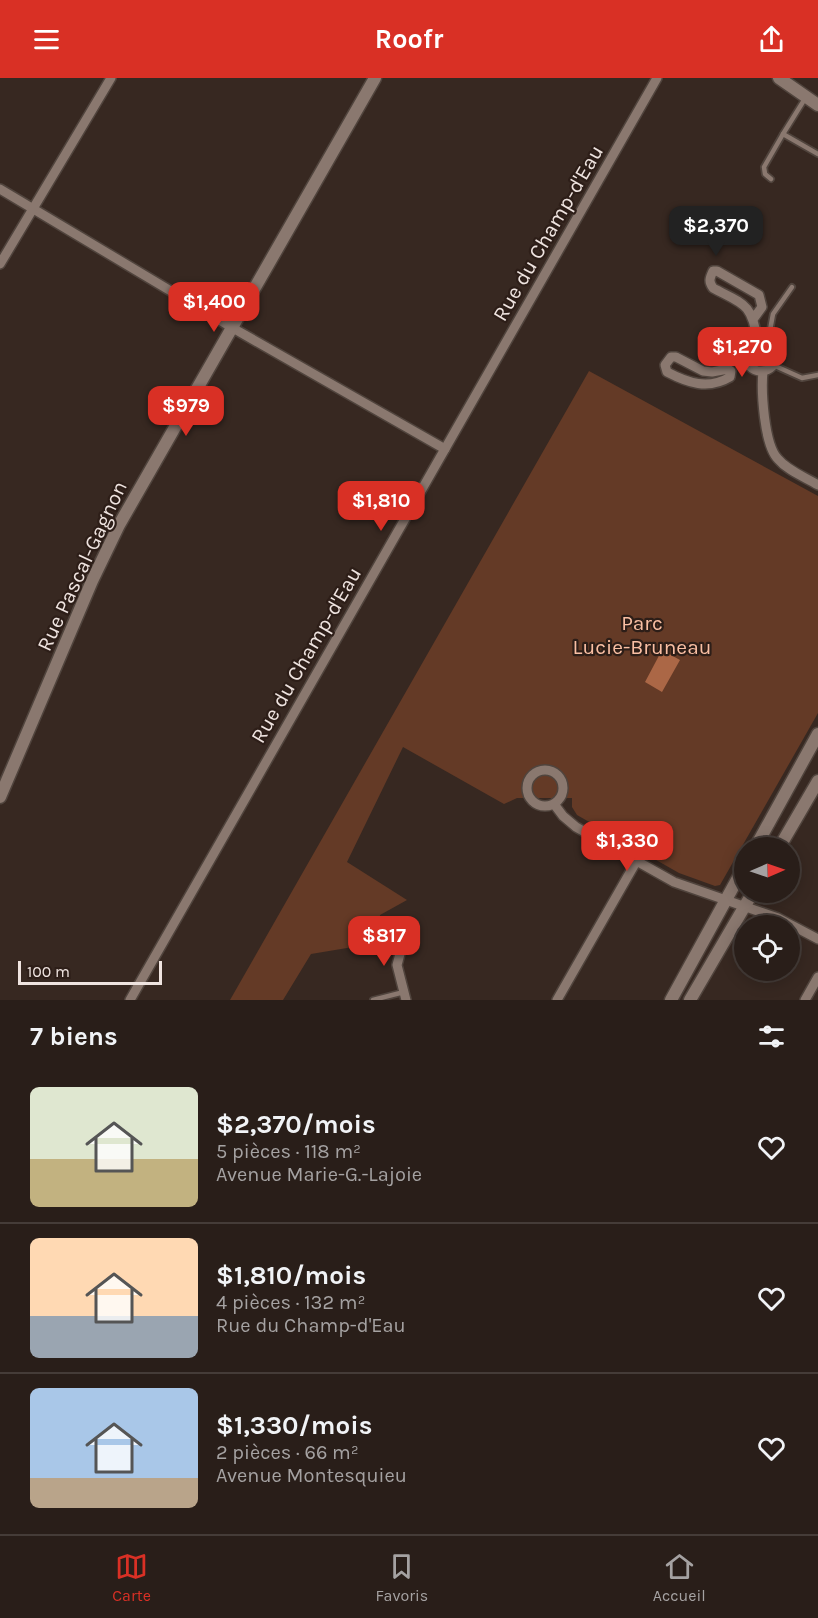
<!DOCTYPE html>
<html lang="fr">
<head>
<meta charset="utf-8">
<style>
	body { margin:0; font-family:Karla,sans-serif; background:#312722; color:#f1f3f6; height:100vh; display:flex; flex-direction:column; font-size:22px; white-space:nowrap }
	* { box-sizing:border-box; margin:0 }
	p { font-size:20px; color:#a5a2a2 }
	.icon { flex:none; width:33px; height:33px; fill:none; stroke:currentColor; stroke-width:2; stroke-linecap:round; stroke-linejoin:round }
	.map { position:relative; height:922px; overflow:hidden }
	.panel { display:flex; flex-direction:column; background:#291e19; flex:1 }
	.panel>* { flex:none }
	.needle { width:39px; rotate:88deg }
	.controls { position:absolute; left:734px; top:759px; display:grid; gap:12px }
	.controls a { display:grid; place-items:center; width:66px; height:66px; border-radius:50%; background:#291e19; box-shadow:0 3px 15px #0003,0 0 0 2px #453c38; font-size:30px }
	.scale { position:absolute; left:18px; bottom:15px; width:144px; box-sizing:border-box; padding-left:6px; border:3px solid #efe4e0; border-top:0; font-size:16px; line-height:21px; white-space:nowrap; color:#efe4e0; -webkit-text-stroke:4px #2d1e18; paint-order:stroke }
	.price { position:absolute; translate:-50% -51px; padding:0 14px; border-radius:12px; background:#d93025; color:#fff; font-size:20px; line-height:39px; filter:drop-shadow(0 2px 3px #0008) }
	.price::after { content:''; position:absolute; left:50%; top:36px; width:18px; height:14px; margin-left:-9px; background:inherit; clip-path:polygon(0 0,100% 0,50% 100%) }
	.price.on { background:#222; color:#fff }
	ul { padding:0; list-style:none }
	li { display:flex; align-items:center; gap:18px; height:150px; padding:0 30px }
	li+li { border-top:2px solid #453c38 }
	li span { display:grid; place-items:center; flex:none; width:168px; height:120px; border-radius:9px; color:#555 }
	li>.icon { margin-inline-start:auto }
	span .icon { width:72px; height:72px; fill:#fffc; stroke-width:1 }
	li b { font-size:26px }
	h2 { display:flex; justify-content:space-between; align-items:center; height:72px; padding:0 30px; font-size:26px }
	header { display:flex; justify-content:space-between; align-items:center; height:78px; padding:0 30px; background:#d93025; color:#fff; font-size:27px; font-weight:700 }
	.dock { display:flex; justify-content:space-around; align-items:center; height:84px; border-top:2px solid #453c38; background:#291e19; font-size:16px; color:#a5a2a2 }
	.dock a { display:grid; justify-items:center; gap:3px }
	.dock .on { color:#d93025 }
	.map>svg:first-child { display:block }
	.green { fill:#643a26 }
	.water { fill:#ab6746 }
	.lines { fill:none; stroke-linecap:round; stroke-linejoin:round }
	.service-casing { stroke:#50443d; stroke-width:8 }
	.minor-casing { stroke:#50443d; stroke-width:12 }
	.tertiary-casing { stroke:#50443d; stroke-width:15 }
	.service { stroke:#8a786f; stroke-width:4.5 }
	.minor { stroke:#8a786f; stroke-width:9 }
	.tertiary { stroke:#8a786f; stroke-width:12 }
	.labels { text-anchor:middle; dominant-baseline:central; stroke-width:4.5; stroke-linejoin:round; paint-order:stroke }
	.street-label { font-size:21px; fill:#efe4e0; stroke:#2d1e18 }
	.park-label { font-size:21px; fill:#fabfa3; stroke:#2d1e18 }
</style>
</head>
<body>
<header><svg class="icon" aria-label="menu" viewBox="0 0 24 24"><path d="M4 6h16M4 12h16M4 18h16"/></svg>Roofr<svg class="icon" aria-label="share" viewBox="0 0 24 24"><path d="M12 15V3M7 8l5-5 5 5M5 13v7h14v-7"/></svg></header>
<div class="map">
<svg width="818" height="922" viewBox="0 0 818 922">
	<rect width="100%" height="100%" fill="#372821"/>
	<polygon class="green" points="589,293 818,418 818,635 720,807 715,808 679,795 577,737 572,729 572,720 517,720 504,726 403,669 347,784 407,822 380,837 377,865 311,876 283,922 230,922"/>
	<polygon class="water" points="662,572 680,582 662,614 645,604"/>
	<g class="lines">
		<defs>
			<g id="service">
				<polyline points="806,19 783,56 818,76"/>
				<polyline points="771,101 765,96 764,89 783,56"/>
				<polyline points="768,263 773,236 792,209"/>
				<polyline points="773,287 802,300 818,297"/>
				<polyline points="373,922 404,914"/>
			</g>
			<g id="minor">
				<polyline points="0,111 231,249 445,371"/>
				<polyline points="0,186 111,0"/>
				<path d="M 754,240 L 762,229 L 759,217 L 717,193 L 713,193 C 710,200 708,203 713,210 C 743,226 752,225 757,261"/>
				<circle cx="761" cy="277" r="16"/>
				<path d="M 671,279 L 676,279 L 703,293 L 712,294 L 728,291 L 731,293 L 730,299 C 708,312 688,305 667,294 L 665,287 Z"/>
				<path d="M 763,293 C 761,313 764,367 778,381 C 788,393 805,399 818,407"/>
				<circle cx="545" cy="710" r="18"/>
				<polyline points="554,726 563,738 576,749 674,804 778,840 818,861"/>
				<polyline points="405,857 397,887 406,922"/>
				<polyline points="130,922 657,0"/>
				<polyline points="557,922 636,784"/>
				<polyline points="805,922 818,899"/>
			</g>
			<g id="tertiary">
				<polyline points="779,0 818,27"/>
				<polyline points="0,719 92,503 119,447 375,0"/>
				<polyline points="755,770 818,656"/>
				<polyline points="779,770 818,703"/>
				<polyline points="671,922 744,789"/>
				<polyline points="690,922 753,814"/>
			</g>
		</defs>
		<use href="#service" class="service-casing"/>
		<use href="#minor" class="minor-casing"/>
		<use href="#tertiary" class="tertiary-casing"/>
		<use href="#service" class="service"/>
		<use href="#minor" class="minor"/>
		<use href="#tertiary" class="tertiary"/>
	</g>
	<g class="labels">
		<g class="street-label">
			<text transform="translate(548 155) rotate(-60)">Rue du Champ-d'Eau</text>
			<text transform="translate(82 488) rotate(-65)">Rue Pascal-Gagnon</text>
			<text transform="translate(306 577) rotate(-60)">Rue du Champ-d'Eau</text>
		</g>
		<g class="park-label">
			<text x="642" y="545">Parc<tspan x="642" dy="24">Lucie-Bruneau</tspan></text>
		</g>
	</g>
</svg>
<div class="controls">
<a><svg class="needle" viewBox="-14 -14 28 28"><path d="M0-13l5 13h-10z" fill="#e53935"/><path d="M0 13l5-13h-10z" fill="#a5a2a2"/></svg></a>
<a><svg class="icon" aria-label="locate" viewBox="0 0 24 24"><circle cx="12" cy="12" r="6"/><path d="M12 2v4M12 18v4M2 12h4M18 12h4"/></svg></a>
</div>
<div class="scale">100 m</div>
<b class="price on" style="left:716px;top:179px">$2,370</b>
<b class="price" style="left:214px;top:255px">$1,400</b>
<b class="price" style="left:742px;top:300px">$1,270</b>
<b class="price" style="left:186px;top:359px">$979</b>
<b class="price" style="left:381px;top:454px">$1,810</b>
<b class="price" style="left:627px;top:794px">$1,330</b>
<b class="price" style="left:384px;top:889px">$817</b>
</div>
<section class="panel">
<h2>7 biens<svg class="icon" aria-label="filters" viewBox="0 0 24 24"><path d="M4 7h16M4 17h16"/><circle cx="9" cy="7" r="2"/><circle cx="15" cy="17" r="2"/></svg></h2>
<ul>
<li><span style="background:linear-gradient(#dfe7d0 60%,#c2b280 0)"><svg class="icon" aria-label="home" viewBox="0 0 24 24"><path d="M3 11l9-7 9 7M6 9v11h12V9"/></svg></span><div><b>$2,370/mois</b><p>5 pièces · 118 m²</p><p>Avenue Marie-G.-Lajoie</p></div><svg class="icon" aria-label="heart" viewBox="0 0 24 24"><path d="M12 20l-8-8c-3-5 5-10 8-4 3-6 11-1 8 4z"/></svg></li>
<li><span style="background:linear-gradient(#ffd9b3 65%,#9aa5b1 0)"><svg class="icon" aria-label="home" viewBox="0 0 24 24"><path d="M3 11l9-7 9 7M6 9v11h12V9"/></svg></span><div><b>$1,810/mois</b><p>4 pièces · 132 m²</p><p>Rue du Champ-d'Eau</p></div><svg class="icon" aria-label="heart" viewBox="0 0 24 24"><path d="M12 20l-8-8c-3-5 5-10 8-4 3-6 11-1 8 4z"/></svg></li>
<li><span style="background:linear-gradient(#a9c7e8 75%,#b9a48a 0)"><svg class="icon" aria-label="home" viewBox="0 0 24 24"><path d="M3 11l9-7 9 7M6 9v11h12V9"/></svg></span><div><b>$1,330/mois</b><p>2 pièces · 66 m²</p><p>Avenue Montesquieu</p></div><svg class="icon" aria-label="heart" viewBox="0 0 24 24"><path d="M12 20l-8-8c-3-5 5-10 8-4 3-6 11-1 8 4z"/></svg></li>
</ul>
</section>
<nav class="dock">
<a class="on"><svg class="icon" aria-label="map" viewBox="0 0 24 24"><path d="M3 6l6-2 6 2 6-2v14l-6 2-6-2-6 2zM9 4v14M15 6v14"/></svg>Carte</a>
<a><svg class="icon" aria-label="saved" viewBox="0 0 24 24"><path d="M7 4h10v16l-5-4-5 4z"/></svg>Favoris</a>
<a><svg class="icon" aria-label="home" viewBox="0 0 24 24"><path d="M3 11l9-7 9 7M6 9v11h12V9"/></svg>Accueil</a>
</nav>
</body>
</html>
